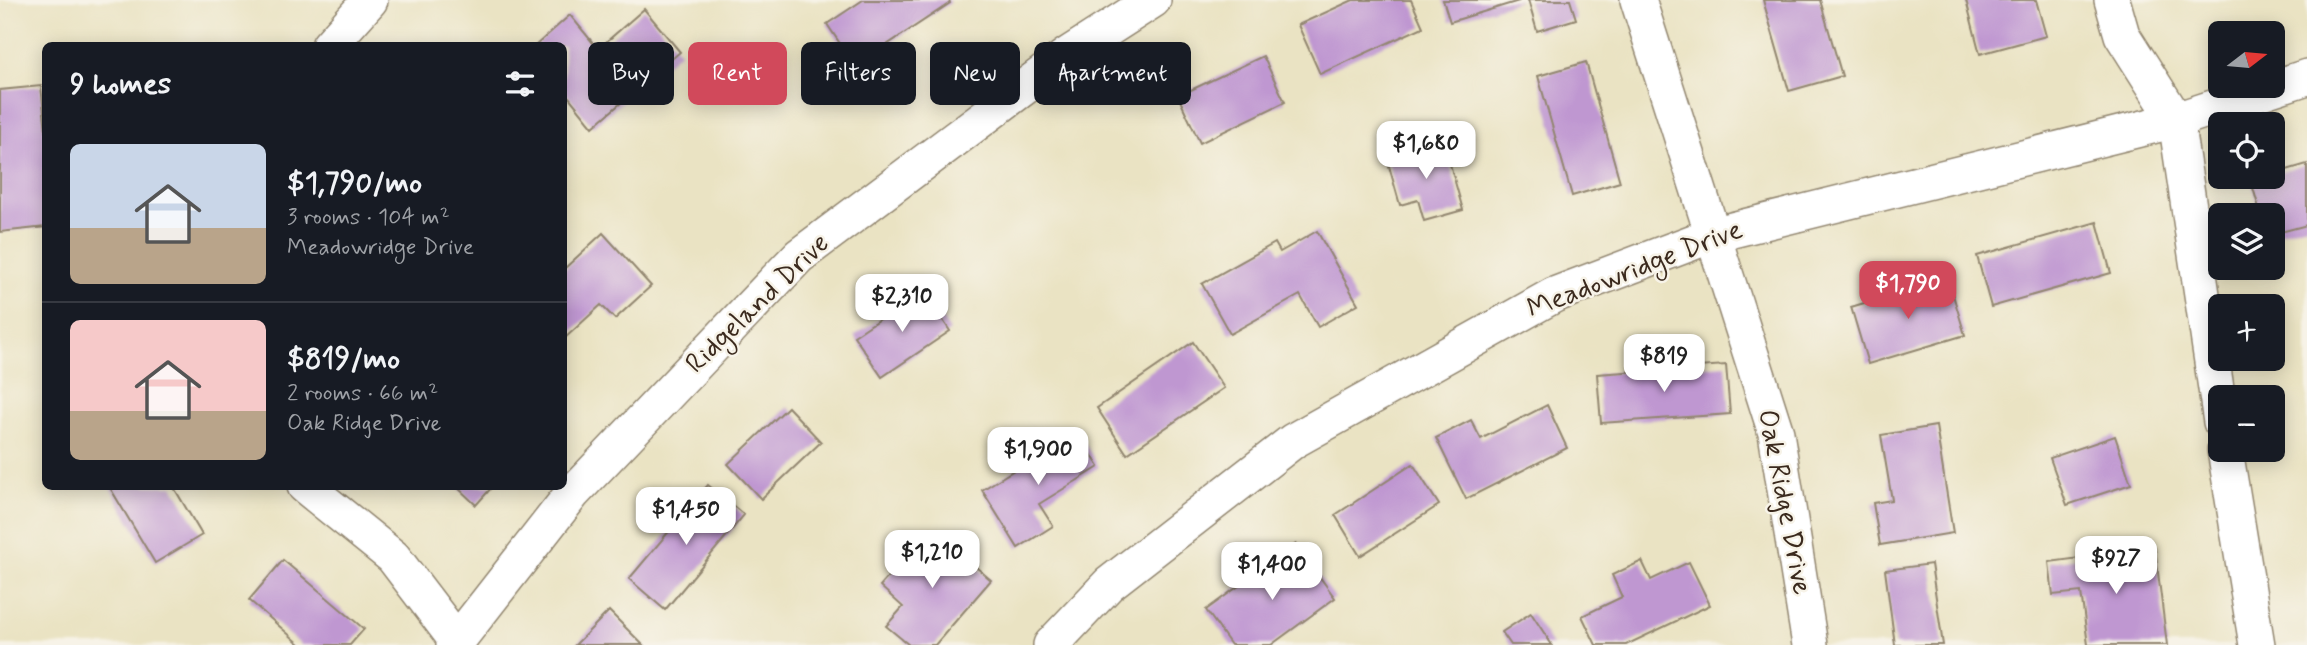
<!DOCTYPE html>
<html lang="en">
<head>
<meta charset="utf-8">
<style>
	body { margin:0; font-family:Mynerve,sans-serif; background:#20242c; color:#f1f3f6; height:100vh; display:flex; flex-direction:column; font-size:26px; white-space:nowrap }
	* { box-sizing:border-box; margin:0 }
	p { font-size:23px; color:#9ea1a6 }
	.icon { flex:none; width:38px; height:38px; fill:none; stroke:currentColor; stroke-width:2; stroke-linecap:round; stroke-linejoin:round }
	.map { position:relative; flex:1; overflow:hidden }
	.side { position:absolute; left:42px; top:42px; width:525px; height:448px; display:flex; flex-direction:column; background:#171b24; border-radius:10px; box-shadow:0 4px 18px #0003 }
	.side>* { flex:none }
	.banner { position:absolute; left:588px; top:42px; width:665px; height:63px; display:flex; gap:14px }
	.needle { width:46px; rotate:74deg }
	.controls { position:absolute; left:2208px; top:21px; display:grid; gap:14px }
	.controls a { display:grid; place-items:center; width:77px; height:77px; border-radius:10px; background:#171b24; box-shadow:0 4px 18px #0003; font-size:35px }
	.price { position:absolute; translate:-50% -60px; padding:0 16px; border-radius:14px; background:#fff; color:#222; font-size:23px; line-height:46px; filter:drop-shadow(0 2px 4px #0008) }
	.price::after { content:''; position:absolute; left:50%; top:42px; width:21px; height:16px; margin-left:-10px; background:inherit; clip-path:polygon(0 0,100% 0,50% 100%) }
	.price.current { background:#d1495b; color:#fff }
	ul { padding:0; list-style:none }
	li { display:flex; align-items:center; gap:21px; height:175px; padding:0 28px }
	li+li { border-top:2px solid #363941 }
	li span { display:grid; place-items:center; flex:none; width:196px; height:140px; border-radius:10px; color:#555 }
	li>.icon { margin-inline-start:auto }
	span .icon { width:84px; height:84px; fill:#fffc; stroke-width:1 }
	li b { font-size:30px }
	h2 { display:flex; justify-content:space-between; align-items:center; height:84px; padding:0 28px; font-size:30px }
	.chip { padding:0 24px; border-radius:10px; background:#171b24; box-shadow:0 4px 18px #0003; font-size:24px; line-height:63px }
	.chip.current { background:#d1495b; color:#fff }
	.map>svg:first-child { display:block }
	.building { fill:#bf97d1 }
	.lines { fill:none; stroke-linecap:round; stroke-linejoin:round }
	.minor-casing { stroke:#928670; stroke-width:38 }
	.minor { stroke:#fff; stroke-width:35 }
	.labels { text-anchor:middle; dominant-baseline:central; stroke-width:5; stroke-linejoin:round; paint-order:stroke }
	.street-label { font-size:28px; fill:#3b2a1e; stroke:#f7f3e8 }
</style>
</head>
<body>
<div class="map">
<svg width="2307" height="645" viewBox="0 0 2307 645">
	<rect width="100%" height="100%" fill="#f7f3e8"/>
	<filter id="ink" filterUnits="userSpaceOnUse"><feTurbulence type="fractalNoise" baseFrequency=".0143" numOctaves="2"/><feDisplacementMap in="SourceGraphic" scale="14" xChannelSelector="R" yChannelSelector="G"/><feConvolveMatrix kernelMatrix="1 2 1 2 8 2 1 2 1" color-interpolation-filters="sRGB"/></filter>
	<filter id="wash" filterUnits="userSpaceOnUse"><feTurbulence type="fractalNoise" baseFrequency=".00686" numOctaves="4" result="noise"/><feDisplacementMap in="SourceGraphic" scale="28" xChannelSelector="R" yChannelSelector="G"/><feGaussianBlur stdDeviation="1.57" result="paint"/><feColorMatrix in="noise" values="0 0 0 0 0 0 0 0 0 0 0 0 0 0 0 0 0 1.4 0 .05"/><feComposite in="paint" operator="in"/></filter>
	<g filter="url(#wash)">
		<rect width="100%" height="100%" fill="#eae3c3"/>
		<g id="blocks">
			<g class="building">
				<polygon points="863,0 949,0 950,3 855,66 827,24"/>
				<polygon points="1353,0 1411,0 1423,27 1320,74 1298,25"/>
				<polygon points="1443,0 1519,0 1519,1 1450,22"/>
				<polygon points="1528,0 1570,0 1576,19 1537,31"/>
				<polygon points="1763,0 1820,0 1842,76 1789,91"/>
				<polygon points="1966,0 2036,0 2046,36 1980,54"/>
				<polygon points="644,9 680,52 593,127 564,91 564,46 535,46 570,15 598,49"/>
				<polygon points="1263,56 1285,102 1200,143 1178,96"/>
				<polygon points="1586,62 1620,182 1572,196 1538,76"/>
				<polygon points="41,86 46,130 46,227 0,232 0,90"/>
				<polygon points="1444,143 1463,210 1424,221 1418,200 1400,205 1387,159"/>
				<polygon points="2307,164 2307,225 2273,234 2273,215 2261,215 2251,181 2273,177 2273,174"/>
				<polygon points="2097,222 2111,273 1991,307 1977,256"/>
				<polygon points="1317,231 1358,304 1318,327 1300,295 1230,334 1202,284 1275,243 1280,252"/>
				<polygon points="603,233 651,286 615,319 601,305 564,339 564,269"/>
				<polygon points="1948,278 1965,335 1868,364 1851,307"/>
				<polygon points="923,290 950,331 882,377 854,336"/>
				<polygon points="1193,342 1224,388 1127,454 1097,408"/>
				<polygon points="1726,365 1730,414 1601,423 1597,374"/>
				<polygon points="1547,405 1567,448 1466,499 1436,438 1471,420 1481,439"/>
				<polygon points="788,407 821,442 761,499 728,464"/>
				<polygon points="1936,426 1953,533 1880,545 1873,503 1892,500 1881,435"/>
				<polygon points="1077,431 1099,467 1039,504 1053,526 1018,548 982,490"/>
				<polygon points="2115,436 2131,484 2067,505 2050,458"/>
				<polygon points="1413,464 1439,505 1360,556 1335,515"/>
				<polygon points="708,485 744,515 665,610 629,579"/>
				<polygon points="109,486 173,486 202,535 155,563"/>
				<polygon points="456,486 493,486 476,505"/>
				<polygon points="931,528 991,580 935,645 909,645 886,626 903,607 880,586"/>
				<polygon points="1296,544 1335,598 1271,645 1231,645 1206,610"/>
				<polygon points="2155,548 2167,645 2088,645 2081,592 2053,595 2049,562"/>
				<polygon points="283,560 364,629 350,645 301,645 249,600"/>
				<polygon points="1642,561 1651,580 1689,562 1710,605 1626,645 1596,645 1582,616 1622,597 1612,575"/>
				<polygon points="1931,564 1943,645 1895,645 1885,570"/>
				<polygon points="609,611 643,645 575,645"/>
				<polygon points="1531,613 1552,645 1511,645 1502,632"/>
			</g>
		</g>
	</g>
	<g filter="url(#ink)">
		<use href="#blocks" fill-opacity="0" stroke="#928670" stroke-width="2"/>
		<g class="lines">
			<defs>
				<g id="minor">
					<polyline points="1638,0 1776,433 1810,645"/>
					<polyline points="2112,0 2122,35 2176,120 2221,422"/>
					<polyline points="329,46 370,0"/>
					<polyline points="2225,450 2257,645"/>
					<polyline points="305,486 393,557 457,641"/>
					<polyline points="454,645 572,494 799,256 1066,56 1153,0"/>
					<polyline points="1051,645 1109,584 1293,441 1554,295 1712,235 2176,120 2307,77"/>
				</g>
			</defs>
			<use href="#minor" class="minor-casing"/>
			<use href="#minor" class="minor"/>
		</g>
	</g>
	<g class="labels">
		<g class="street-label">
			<text transform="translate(1635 270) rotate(-21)">Meadowridge Drive</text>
			<text transform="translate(758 304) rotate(-44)">Ridgeland Drive</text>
			<text transform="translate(1784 502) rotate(79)">Oak Ridge Drive</text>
		</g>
	</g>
</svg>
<div class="controls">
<a><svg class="needle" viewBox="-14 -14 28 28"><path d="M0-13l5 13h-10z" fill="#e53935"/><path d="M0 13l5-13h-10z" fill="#9ea1a6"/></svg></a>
<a><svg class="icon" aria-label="locate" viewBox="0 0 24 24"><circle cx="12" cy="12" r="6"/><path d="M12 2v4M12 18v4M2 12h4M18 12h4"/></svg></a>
<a><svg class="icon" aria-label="layers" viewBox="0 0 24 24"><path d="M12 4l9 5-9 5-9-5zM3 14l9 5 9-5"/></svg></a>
<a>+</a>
<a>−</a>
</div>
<b class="price" style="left:1426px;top:181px">$1,680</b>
<b class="price current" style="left:1908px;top:321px">$1,790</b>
<b class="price" style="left:902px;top:334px">$2,310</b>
<b class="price" style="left:1664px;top:394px">$819</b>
<b class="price" style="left:1038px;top:487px">$1,900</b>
<b class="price" style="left:686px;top:547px">$1,450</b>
<b class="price" style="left:932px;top:590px">$1,210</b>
<b class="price" style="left:2116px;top:596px">$927</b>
<b class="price" style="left:1272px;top:602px">$1,400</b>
<div class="banner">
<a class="chip">Buy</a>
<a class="chip current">Rent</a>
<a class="chip">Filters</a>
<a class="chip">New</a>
<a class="chip">Apartment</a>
</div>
<section class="side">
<h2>9 homes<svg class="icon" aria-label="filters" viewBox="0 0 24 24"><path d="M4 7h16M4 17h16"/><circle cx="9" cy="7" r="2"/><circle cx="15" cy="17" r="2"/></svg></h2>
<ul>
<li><span style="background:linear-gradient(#c9d6e8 60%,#b9a48a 0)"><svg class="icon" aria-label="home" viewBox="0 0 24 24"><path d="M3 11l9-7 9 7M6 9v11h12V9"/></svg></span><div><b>$1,790/mo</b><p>3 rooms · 104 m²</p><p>Meadowridge Drive</p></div></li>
<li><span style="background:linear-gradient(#f6c9c9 65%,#b9a48a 0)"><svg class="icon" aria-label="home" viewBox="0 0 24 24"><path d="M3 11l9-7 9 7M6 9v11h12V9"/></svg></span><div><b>$819/mo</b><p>2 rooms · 66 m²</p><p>Oak Ridge Drive</p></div></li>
</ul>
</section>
</div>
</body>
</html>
